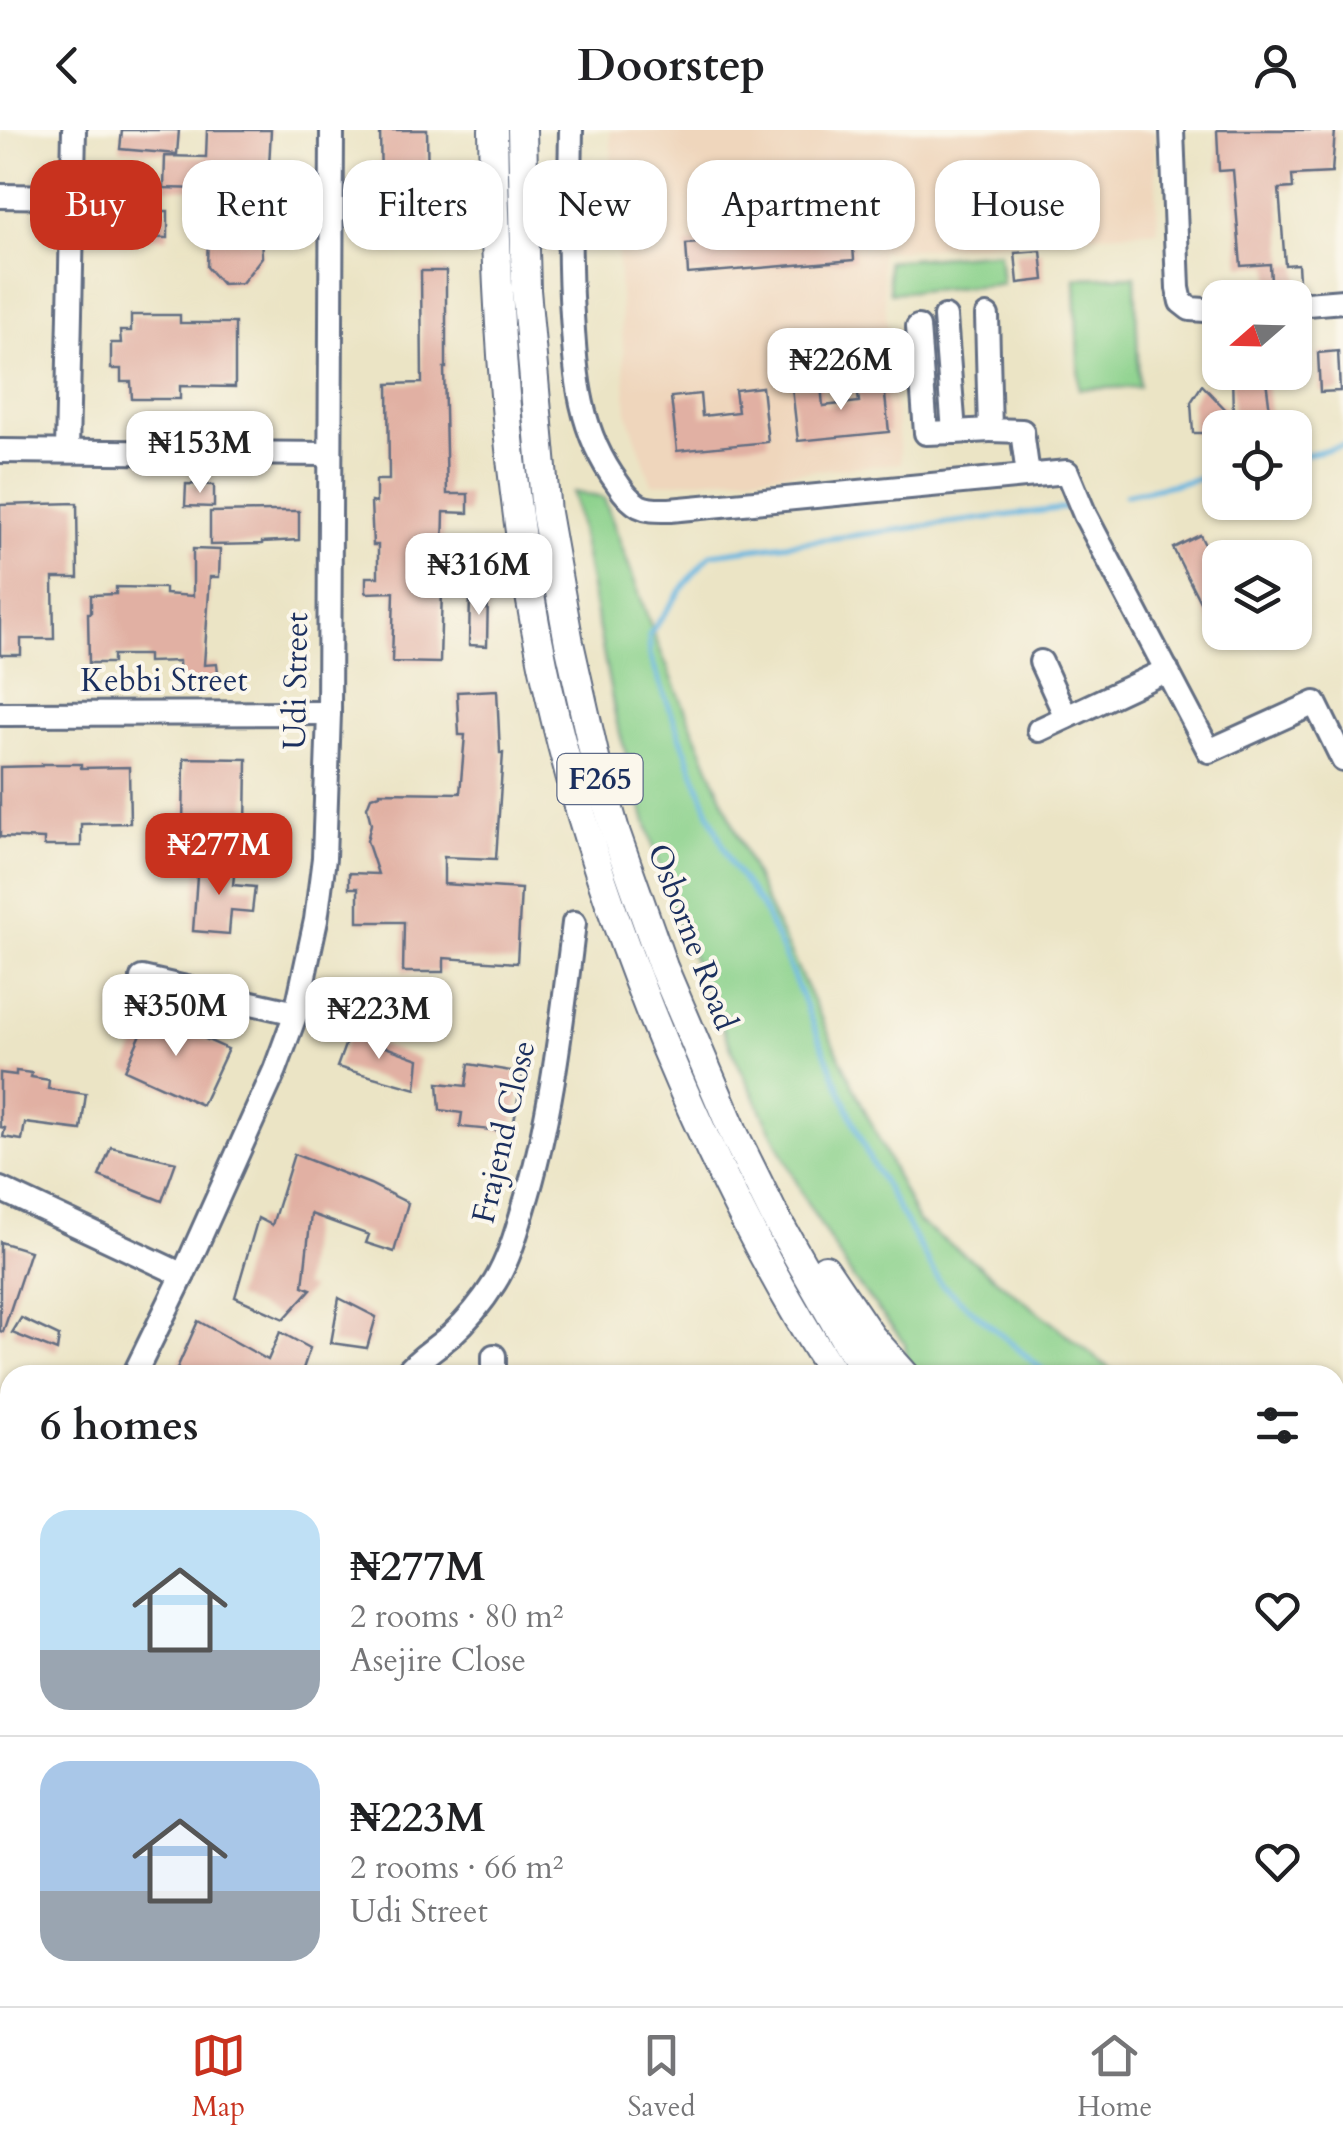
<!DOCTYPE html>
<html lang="en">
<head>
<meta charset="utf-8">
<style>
	body { margin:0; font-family:Cardo,serif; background:#f6f6f6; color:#202124; height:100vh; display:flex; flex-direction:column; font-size:38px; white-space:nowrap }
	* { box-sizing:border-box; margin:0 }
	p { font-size:32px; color:#757577 }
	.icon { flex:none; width:55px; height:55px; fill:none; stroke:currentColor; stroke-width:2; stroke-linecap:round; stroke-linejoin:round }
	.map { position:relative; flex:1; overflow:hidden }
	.drawer { position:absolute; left:0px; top:1235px; width:1345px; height:642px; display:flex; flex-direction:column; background:#fff; border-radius:30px 30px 0 0; box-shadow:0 2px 8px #0004 }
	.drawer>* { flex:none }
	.banner { position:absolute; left:30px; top:30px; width:1285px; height:90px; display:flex; gap:20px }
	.needle { width:65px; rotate:250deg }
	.fabs { position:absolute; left:1202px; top:150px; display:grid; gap:20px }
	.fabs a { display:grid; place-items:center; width:110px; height:110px; border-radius:20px; background:#fff; box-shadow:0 2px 8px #0004; font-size:50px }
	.price { position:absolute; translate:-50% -85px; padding:0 22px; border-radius:20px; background:#fff; color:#222; font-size:32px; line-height:65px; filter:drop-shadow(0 2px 5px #0008) }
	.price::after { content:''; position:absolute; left:50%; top:60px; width:30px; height:22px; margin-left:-15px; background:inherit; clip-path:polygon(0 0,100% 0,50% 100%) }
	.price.on { background:#c8321e; color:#fff }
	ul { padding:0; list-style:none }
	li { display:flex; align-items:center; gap:30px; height:250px; padding:0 40px }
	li+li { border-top:2px solid #e0e0e0 }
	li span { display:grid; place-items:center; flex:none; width:280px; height:200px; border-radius:30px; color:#555 }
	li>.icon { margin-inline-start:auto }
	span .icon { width:120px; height:120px; fill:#fffc; stroke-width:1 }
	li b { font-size:42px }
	h2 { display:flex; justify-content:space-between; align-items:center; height:120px; padding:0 40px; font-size:42px }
	.chip { padding:0 35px; border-radius:30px; background:#fff; box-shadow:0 2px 8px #0004; font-size:35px; line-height:90px }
	.chip.on { background:#c8321e; color:#fff }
	header { display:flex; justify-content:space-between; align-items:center; height:130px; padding:0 40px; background:#fff; font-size:45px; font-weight:700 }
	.tabs { display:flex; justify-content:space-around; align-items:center; height:140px; border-top:2px solid #e0e0e0; background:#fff; font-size:28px; color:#757577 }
	.tabs a { display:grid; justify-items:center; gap:5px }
	.tabs .on { color:#c8321e }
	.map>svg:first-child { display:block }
	.built { fill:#efd6bc }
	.green { fill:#8dd28d; stroke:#548076; stroke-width:2.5 }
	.water { fill:#65b5e0; stroke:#40729f; stroke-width:2.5 }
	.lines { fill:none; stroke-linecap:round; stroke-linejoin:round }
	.stream { stroke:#65b5e0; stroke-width:5 }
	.building { fill:#e1b0a3 }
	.minor-casing { stroke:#646e82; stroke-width:28 }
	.major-casing { stroke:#646e82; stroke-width:32 }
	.minor { stroke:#fff; stroke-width:22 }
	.major { stroke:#fff; stroke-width:28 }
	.labels { text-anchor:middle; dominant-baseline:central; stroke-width:8; stroke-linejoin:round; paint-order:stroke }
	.shield { fill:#fbf7ec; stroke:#5e6b89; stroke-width:2.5 }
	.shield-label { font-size:30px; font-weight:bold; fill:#1b2f5e }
	.street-label { font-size:32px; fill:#1b2f5e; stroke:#fbf7ec }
</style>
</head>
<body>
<header><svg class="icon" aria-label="back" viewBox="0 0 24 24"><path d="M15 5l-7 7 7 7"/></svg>Doorstep<svg class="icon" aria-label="person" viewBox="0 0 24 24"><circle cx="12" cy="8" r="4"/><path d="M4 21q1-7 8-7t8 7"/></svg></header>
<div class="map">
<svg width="1343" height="1876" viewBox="0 0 1343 1876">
	<rect width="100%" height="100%" fill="#fbf7ec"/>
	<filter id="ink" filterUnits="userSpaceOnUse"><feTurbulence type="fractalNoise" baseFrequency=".01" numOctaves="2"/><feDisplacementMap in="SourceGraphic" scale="20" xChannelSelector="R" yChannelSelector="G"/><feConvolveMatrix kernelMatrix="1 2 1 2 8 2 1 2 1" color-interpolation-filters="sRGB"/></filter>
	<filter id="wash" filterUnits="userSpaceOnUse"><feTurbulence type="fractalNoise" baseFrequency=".0048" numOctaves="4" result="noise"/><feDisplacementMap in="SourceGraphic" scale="40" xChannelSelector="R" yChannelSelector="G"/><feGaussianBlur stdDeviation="2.25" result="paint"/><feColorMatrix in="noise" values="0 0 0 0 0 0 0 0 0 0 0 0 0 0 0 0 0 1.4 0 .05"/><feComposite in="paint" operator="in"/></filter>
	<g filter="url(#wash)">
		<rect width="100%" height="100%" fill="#ebe4c5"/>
		<polygon class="built" points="610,0 1154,0 1158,100 880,122 901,333 652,354 627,282"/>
		<g class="green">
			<polygon points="999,122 1002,154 890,163 887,131"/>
			<polygon points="1135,146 1139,257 1079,259 1075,148"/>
			<polygon points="573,362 604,368 656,510 765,770 918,1092 976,1133 1118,1245 908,1245 905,1213 854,1150 806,1071 735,927 672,780 616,590"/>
			<polygon points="1335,1301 1343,1302 1343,1790 1335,1782"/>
			<polygon points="924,1868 1199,1868 1194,1876 942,1876"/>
		</g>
		<polygon class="water" points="0,1649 10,1654 10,1868 420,1868 429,1876 0,1876"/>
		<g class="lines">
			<g class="stream">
				<polyline points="1295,327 1343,316"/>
				<polyline points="1126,365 1220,344"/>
				<polyline points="1049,1245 940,1153 868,1026 788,834 762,777 731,734 710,685 650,526 649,505 690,448 711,424 1065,378"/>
				<polyline points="1335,1333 1343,1332"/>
				<polyline points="737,1868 737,1876"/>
			</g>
		</g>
		<g id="blocks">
			<g class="building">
				<polygon points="122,0 179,0 177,24 120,19"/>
				<polygon points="207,0 271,0 268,54 225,52 241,78 261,104 262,127 242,153 222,154 207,137 208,103 212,91 203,87 204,59 164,58 165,26 206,27"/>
				<polygon points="380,0 427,0 429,112 382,113"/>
				<polygon points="1217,0 1335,0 1332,43 1292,45 1293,58 1279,59 1285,135 1298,134 1299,151 1271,153 1270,134 1241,136 1233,40 1219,41"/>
				<polygon points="115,81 168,81 168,108 115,107"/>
				<polygon points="852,101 854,130 688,144 686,114"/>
				<polygon points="1041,121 1044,150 1018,153 1015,123"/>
				<polygon points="421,141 446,141 446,238 444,238 447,364 468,364 468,383 444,382 440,533 392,532 394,462 366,463 366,447 378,447 378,415 373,415 371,372 376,373 376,350 389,350 388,254 422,253"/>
				<polygon points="131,185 180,185 180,193 235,193 235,257 180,256 180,269 132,269 131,252 121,252 121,239 111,239 111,213 121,213 120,201 131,201"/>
				<polygon points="1338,221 1340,261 1320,262 1318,223"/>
				<polygon points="1232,242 1265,242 1271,289 1269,298 1212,298 1212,303 1193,303 1191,272 1202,255 1233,287"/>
				<polygon points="883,248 889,302 798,311 792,258 821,255 823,276 859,272 856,250"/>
				<polygon points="762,257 768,312 677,321 671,267 700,264 702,286 738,282 735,260"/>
				<polygon points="186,354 214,355 214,377 185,376"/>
				<polygon points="77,373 78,448 53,448 54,509 21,509 21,525 0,525 0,375"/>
				<polygon points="271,381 299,381 299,410 262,412 262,414 210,415 210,382"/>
				<polygon points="1200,405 1220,445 1220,512 1173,418"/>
				<polygon points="193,419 220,420 219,447 210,447 204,535 217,534 219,550 180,553 179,531 148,532 148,525 113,525 113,533 89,533 88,483 91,483 91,465 116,464 116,457 165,458 165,464 193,466"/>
				<polygon points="470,461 488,461 487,516 469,515"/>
				<polygon points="497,560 500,623 503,623 496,729 444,727 444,754 521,759 517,833 444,828 444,842 403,842 404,792 358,792 358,758 349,758 349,743 378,744 367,711 371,694 367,677 371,667 380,664 380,662 460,663 465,605 459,605 457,562"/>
				<polygon points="184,628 247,629 246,700 183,699"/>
				<polygon points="42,634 81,634 81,638 129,637 130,693 81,694 81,716 44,716 44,709 0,707 0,637 42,636"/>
				<polygon points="198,733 235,736 233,755 255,757 252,782 231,780 229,804 193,801"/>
				<polygon points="150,884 228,919 202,975 125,940"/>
				<polygon points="349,904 419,929 416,959 337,937"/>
				<polygon points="469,934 523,943 512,1002 460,997 462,983 440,980 438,953 466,956"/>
				<polygon points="16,941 32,943 31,947 49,950 48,959 86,964 81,1000 25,993 22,1010 3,1007 5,998 0,997 0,943 16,945"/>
				<polygon points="111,1017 176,1032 162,1071 99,1046"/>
				<polygon points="294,1024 370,1054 408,1073 394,1122 366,1113 369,1105 311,1084 303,1156 311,1159 284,1189 235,1167 258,1088 272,1095"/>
				<polygon points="0,1112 30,1121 3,1202 0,1201"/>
				<polygon points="339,1168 376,1187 367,1218 331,1213"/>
				<polygon points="21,1188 59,1206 57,1221 12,1203"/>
				<polygon points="198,1191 268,1230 280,1202 310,1218 301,1245 174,1245"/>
			</g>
		</g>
	</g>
	<g filter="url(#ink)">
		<use href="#blocks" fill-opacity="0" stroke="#646e82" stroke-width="2.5"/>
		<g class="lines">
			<defs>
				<g id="minor">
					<path d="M 571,0 C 570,62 568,124 572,185 C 576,248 579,301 618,354 C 623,362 631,371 639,376 C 649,381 659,380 670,380 L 1067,342 L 1085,385 L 1209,621 L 1315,573 L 1343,630"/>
					<polyline points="1172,0 1178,158 1181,172 1190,179 1220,181"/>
					<polyline points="0,66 73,67"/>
					<polyline points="1295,175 1343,171"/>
					<polyline points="987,186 990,300 1022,301 1028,345"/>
					<polyline points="945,187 954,302 990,300"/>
					<polyline points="918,197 926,303 954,302"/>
					<polyline points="0,321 330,324"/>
					<polyline points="67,321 74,0"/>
					<polyline points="1041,532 1066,587"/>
					<polyline points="0,584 329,583"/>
					<polyline points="1039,600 1167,540"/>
					<polyline points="142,848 296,883"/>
					<polyline points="0,1059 183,1145"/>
					<polyline points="134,1245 183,1145 275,940 296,883 316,790 324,728 329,583 332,0"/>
					<path d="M 405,1245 C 418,1228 435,1219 451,1205 C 468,1190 483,1171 495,1152 C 508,1131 516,1104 523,1080 C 552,987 562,889 574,793"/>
					<polyline points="494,1245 494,1226"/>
					<polyline points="0,1347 10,1351"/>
					<polyline points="879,1868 894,1876"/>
				</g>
				<g id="major">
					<path d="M 493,0 C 496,178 506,359 543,534 C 568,653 605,768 650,881 C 701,1007 760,1131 834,1245"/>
					<polyline points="522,0 526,160 546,383 569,513 598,642 616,704 663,837 735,1006 774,1085 847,1213 869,1245"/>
					<polyline points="825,1139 871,1207 905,1245"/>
					<polyline points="1335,1406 1343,1405"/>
					<polyline points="1335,1682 1343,1669"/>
					<polyline points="1335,1814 1343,1786"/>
					<polyline points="1335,1863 1343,1871"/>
					<polyline points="971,1868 1011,1876"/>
					<polyline points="1078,1876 1123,1868"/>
					<polyline points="1210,1876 1216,1868"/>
				</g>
			</defs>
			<use href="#minor" class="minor-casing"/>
			<use href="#major" class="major-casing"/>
			<use href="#minor" class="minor"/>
			<use href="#major" class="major"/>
		</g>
	</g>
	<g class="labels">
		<rect class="shield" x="557.5" y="624" width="85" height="50" rx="8"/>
		<g class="shield-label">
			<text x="600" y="649">F265</text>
		</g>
		<g class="street-label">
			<text x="164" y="551">Kebbi Street</text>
			<text transform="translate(296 551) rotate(-89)">Udi Street</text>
			<text transform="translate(692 807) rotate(69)">Osborne Road</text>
			<text transform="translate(504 1002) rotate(-77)">Frajend Close</text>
		</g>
	</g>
</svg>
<div class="fabs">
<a><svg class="needle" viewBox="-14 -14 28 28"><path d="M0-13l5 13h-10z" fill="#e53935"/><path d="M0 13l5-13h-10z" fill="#757577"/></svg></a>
<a><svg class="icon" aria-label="locate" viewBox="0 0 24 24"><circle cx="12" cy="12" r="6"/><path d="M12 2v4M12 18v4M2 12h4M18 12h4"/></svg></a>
<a><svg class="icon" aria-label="layers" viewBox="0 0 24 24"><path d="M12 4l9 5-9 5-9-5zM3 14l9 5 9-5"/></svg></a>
</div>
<b class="price" style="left:841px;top:283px">₦226M</b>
<b class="price" style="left:200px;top:366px">₦153M</b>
<b class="price" style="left:479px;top:488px">₦316M</b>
<b class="price on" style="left:219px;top:768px">₦277M</b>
<b class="price" style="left:176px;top:929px">₦350M</b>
<b class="price" style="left:379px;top:932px">₦223M</b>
<div class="banner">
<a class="chip on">Buy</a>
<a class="chip">Rent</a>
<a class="chip">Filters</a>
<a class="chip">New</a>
<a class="chip">Apartment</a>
<a class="chip">House</a>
</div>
<section class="drawer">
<h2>6 homes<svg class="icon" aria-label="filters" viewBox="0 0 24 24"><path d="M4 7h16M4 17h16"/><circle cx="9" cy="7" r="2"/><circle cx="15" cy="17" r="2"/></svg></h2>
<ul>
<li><span style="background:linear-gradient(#bfe0f5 70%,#9aa5b1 0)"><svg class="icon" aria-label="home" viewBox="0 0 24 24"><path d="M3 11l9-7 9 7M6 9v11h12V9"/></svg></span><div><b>₦277M</b><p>2 rooms · 80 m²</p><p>Asejire Close</p></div><svg class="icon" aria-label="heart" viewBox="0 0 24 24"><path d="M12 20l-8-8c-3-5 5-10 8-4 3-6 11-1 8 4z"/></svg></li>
<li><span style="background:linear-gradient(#a9c7e8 65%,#9aa5b1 0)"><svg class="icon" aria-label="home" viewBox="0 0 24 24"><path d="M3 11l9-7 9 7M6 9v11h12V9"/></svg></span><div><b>₦223M</b><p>2 rooms · 66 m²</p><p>Udi Street</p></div><svg class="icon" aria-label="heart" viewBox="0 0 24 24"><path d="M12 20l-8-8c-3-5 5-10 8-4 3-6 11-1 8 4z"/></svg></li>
</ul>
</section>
</div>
<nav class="tabs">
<a class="on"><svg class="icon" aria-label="map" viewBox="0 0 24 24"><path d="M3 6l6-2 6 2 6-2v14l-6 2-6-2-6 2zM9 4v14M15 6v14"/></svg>Map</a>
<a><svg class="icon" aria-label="saved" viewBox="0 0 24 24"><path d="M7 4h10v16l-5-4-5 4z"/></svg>Saved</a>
<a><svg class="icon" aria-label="home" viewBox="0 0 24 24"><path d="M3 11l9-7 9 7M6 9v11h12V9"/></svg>Home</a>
</nav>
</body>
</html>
